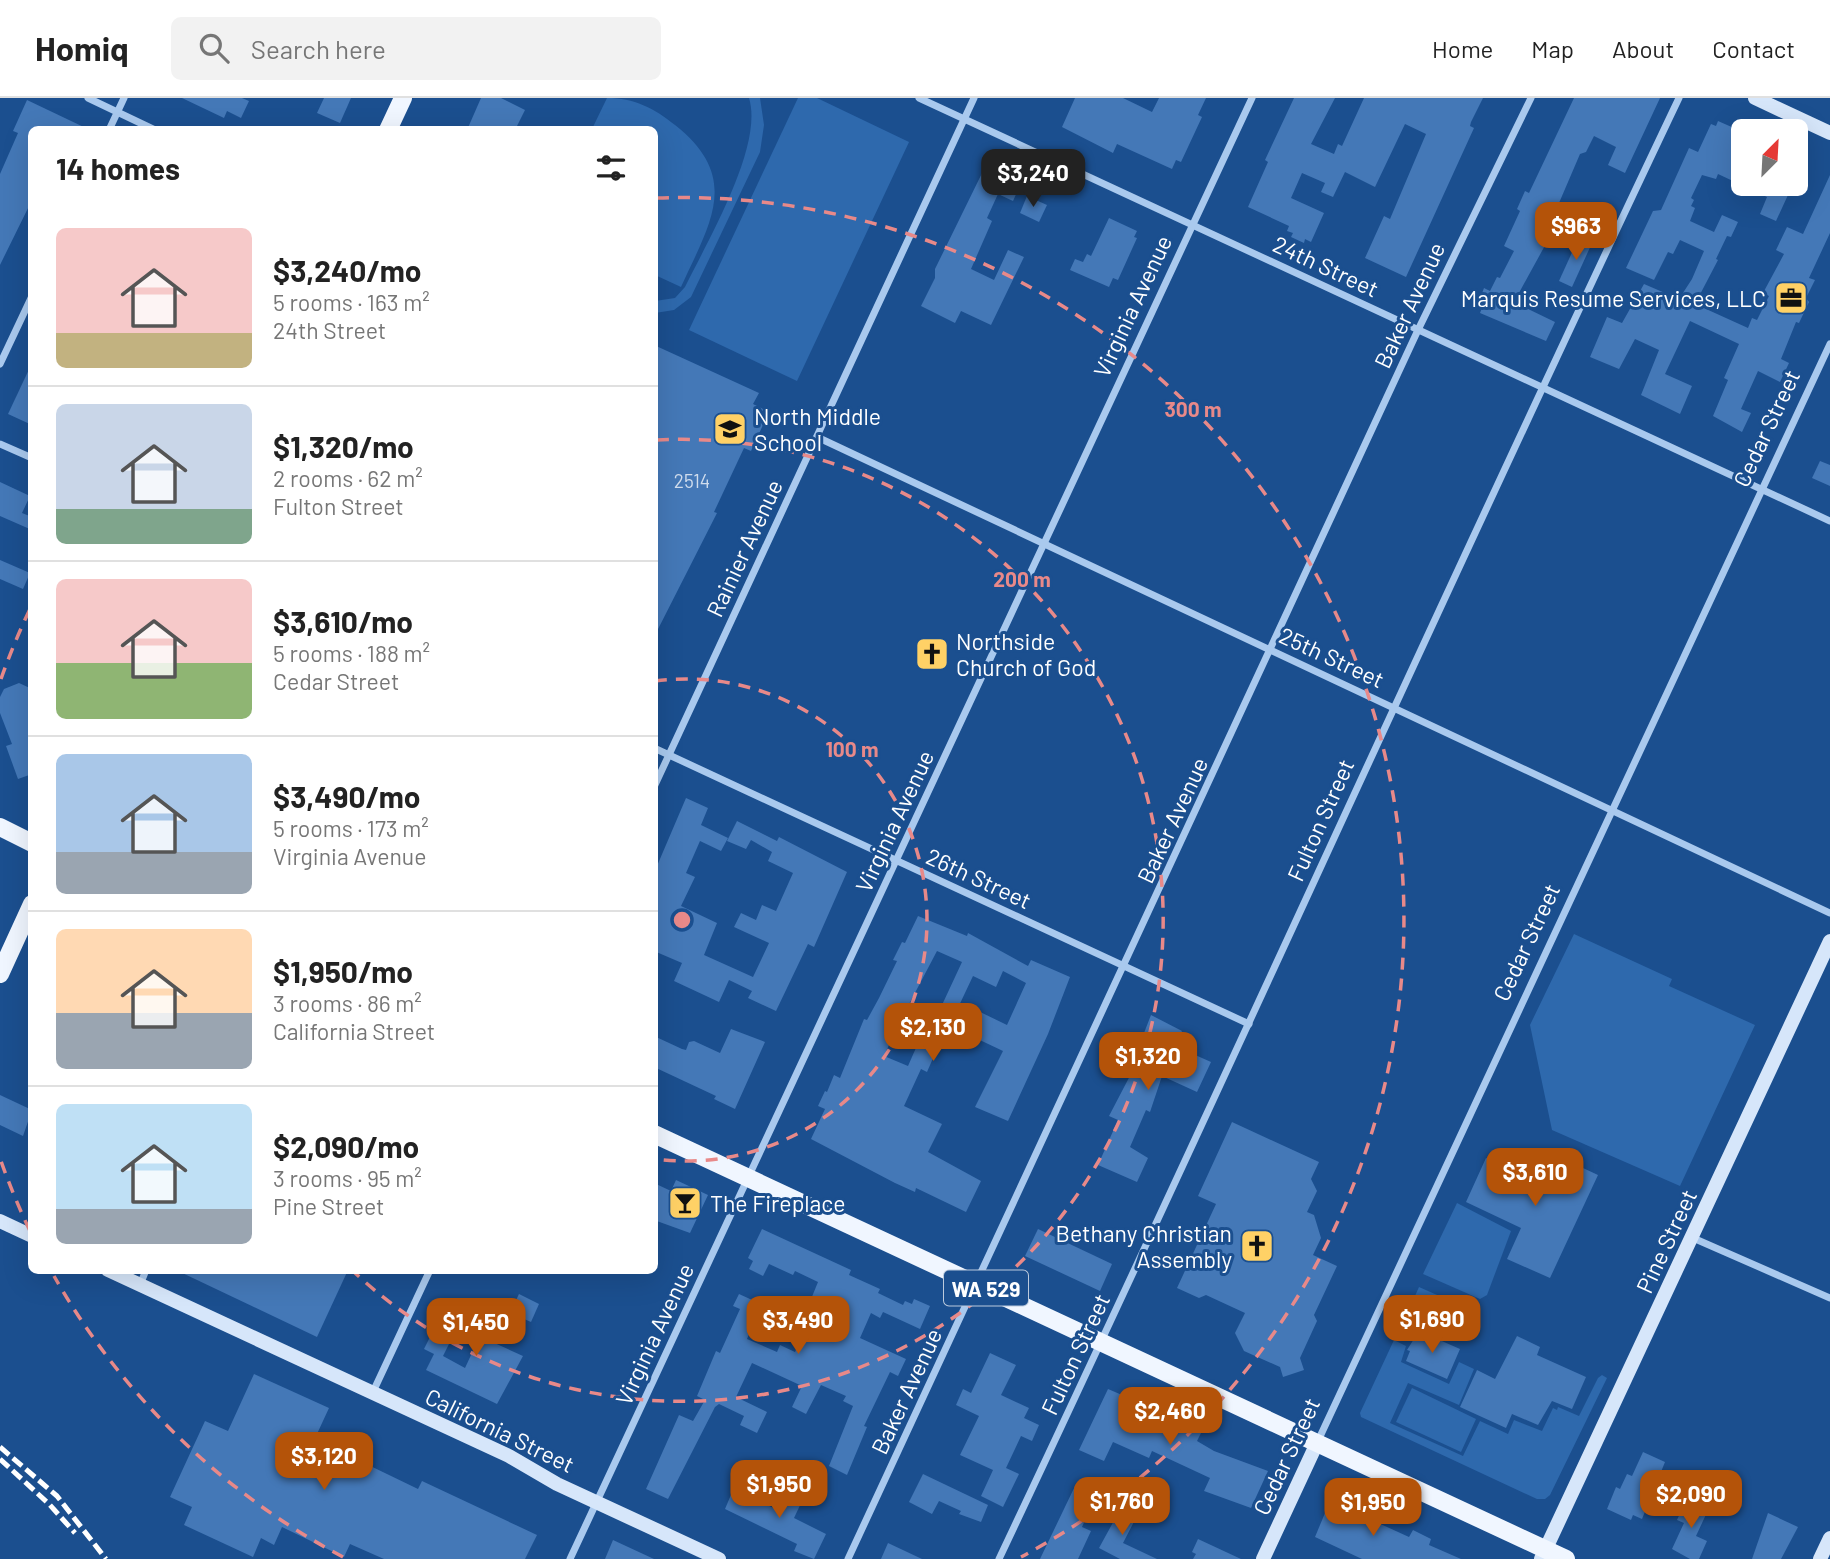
<!DOCTYPE html>
<html lang="en">
<head>
<meta charset="utf-8">
<style>
	body { margin:0; font-family:Barlow,sans-serif; background:#f2f2f2; color:#222; height:100vh; display:flex; flex-direction:column; font-size:26px; white-space:nowrap }
	* { box-sizing:border-box; margin:0 }
	p { font-size:23px; color:#767676 }
	.icon { flex:none; width:38px; height:38px; fill:none; stroke:currentColor; stroke-width:2; stroke-linecap:round; stroke-linejoin:round }
	.map { position:relative; flex:1; overflow:hidden }
	.panel { position:absolute; left:28px; top:28px; width:630px; height:1148px; display:flex; flex-direction:column; background:#fff; border-radius:10px; box-shadow:0 7px 28px #0002 }
	.panel>* { flex:none }
	.needle { width:46px; rotate:24deg }
	.buttons { position:absolute; left:1731px; top:21px; display:grid; gap:14px }
	.buttons a { display:grid; place-items:center; width:77px; height:77px; border-radius:10px; background:#fff; box-shadow:0 7px 28px #0002; font-size:35px }
	.price { position:absolute; translate:-50% -60px; padding:0 16px; border-radius:14px; background:#b45309; color:#fff; font-size:23px; line-height:46px; filter:drop-shadow(0 2px 4px #0008) }
	.price::after { content:''; position:absolute; left:50%; top:42px; width:21px; height:16px; margin-left:-10px; background:inherit; clip-path:polygon(0 0,100% 0,50% 100%) }
	.price.active { background:#222; color:#fff }
	ul { padding:0; list-style:none }
	li { display:flex; align-items:center; gap:21px; height:175px; padding:0 28px }
	li+li { border-top:2px solid #e0e0e0 }
	li span { display:grid; place-items:center; flex:none; width:196px; height:140px; border-radius:10px; color:#555 }
	li>.icon { margin-inline-start:auto }
	span .icon { width:84px; height:84px; fill:#fffc; stroke-width:1 }
	li b { font-size:30px }
	h2 { display:flex; justify-content:space-between; align-items:center; height:84px; padding:0 28px; font-size:30px }
	header { display:flex; align-items:center; gap:42px; box-sizing:border-box; height:98px; padding:0 35px; background:#fff; border-bottom:2px solid #e0e0e0 }
	header strong { font-size:33px }
	nav { display:flex; gap:38px; margin-inline-start:auto; font-size:24px }
	.search { width:490px; height:63px; background:#f2f2f2; display:flex; align-items:center; gap:18px; box-sizing:border-box; padding:0 24px; border-radius:10px; color:#767676; font-size:26px }
	.map>svg:first-child { display:block }
	.green { fill:#2e69ad }
	.building { fill:#4478b7 }
	.lines { fill:none; stroke-linecap:round; stroke-linejoin:round }
	.street { stroke:#a9c9ee; stroke-width:7 }
	.secondary { stroke:#d6e6fa; stroke-width:14 }
	.primary { stroke:#f0f6ff; stroke-width:18 }
	.rail { stroke:#fff; stroke-width:5; stroke-dasharray:12 5; stroke-linecap:butt }
	.ring { fill:none; stroke:#e88989; stroke-width:3.5; stroke-dasharray:12 9 }
	.labels { text-anchor:middle; dominant-baseline:central; stroke-width:6; stroke-linejoin:round; paint-order:stroke }
	.number-label { font-size:19px; fill:#d0dded }
	.shield { fill:#1b4f8f; stroke:#bbcadd; stroke-width:2 }
	.shield-label { font-size:21px; font-weight:bold; fill:#fff }
	.street-label { font-size:23px; fill:#fff; stroke:#1b4f8f }
	.poi-label { font-size:23px; fill:#fff; stroke:#1b4f8f; text-anchor:start }
	.centre { fill:#e88989; stroke:#1b4f8f; stroke-width:3.5 }
	.ring-label { font-size:21px; text-anchor:middle; font-weight:bold; fill:#e88989; stroke:#1b4f8f; stroke-width:6; stroke-linejoin:round; paint-order:stroke }
</style>
</head>
<body>
<header>
<strong>Homiq</strong>
<div class="search"><svg class="icon" aria-label="search" viewBox="0 0 24 24"><circle cx="10" cy="10" r="6"/><path d="M15 15l6 6"/></svg>Search here</div>
<nav><a>Home</a><a>Map</a><a>About</a><a>Contact</a></nav>
</header>
<div class="map">
<svg width="1830" height="1461" viewBox="0 0 1830 1461">
	<rect width="100%" height="100%" fill="#1b4f8f"/>
	<g class="green">
		<path d="M 607,0 C 634,0 654,10 675,27 C 742,80 710,125 681,189 L 655,177 L 654,32 L 592,31 Z"/>
		<path d="M 749,0 L 760,0 L 764,27 L 760,54 L 691,199 L 674,212 L 655,215 L 655,203 L 675,200 L 685,189 C 707,144 764,48 749,0 Z"/>
		<polygon points="798,0 817,0 909,44 797,283 689,232"/>
		<polygon points="1574,836 1672,881 1669,888 1755,927 1680,1088 1552,1032 1530,927"/>
		<polygon points="1457,1105 1511,1133 1487,1197 1480,1201 1423,1176"/>
		<polygon points="1419,1189 1453,1204 1438,1238 1418,1229 1408,1241 1398,1236"/>
		<polygon points="1394,1242 1406,1248 1401,1264 1449,1286 1459,1264 1474,1271 1459,1307 1408,1285 1390,1325 1463,1358 1480,1323 1508,1336 1514,1322 1542,1333 1553,1310 1557,1312 1558,1309 1579,1318 1598,1280 1602,1277 1607,1280 1550,1397 1545,1401 1537,1401 1361,1319 1360,1315"/>
		<polygon points="1412,1290 1476,1321 1461,1354 1396,1324"/>
	</g>
	<g class="building">
		<polygon points="182,0 242,0 249,3 241,20 227,13 224,20"/>
		<polygon points="324,0 351,0 340,25 317,15"/>
		<polygon points="481,0 501,0 525,12 515,32 467,32"/>
		<polygon points="1075,0 1123,0 1152,14 1159,0 1206,0 1198,17 1202,19 1181,64 1176,62 1172,71 1117,46 1113,55 1062,29"/>
		<polygon points="1294,0 1335,0 1311,46 1334,56 1338,46 1342,48 1364,0 1483,0 1471,24 1470,28 1474,30 1406,179 1365,160 1384,118 1390,121 1426,36 1405,26 1375,89 1345,74 1333,99 1321,94 1325,85 1302,75 1291,100 1324,115 1311,144 1305,141 1304,145 1291,139 1293,135 1287,133 1289,128 1248,109 1268,64 1265,62"/>
		<polygon points="1574,0 1660,0 1625,75 1608,67 1616,49 1594,38 1586,54 1580,56 1544,140 1548,142 1514,204 1555,224 1546,243 1480,215 1484,205 1479,203 1484,190 1490,193 1497,179 1500,180 1514,153 1504,148 1520,113 1517,111 1525,93 1529,95"/>
		<polygon points="27,2 90,32 32,32 32,102 0,167 0,76 18,35 13,33"/>
		<polygon points="1718,23 1743,34 1743,86 1793,86 1776,123 1760,116 1767,99 1718,76 1716,81 1702,77 1691,100 1694,102 1691,108 1695,110 1690,123 1714,134 1722,117 1738,124 1731,139 1727,138 1716,161 1718,162 1695,206 1748,230 1752,220 1757,222 1769,198 1763,195 1784,156 1776,152 1787,129 1803,136 1830,77 1830,135 1809,180 1815,182 1806,200 1809,204 1799,225 1796,224 1781,261 1789,265 1780,284 1758,273 1741,311 1751,315 1742,334 1713,318 1728,282 1724,280 1739,246 1690,223 1665,276 1692,288 1680,316 1641,297 1659,252 1635,241 1619,271 1590,259 1607,219 1622,225 1644,186 1679,201 1692,181 1704,153 1680,142 1673,156 1668,154 1654,182 1626,170 1653,113 1661,112 1689,50 1698,54 1711,26 1716,28"/>
		<polygon points="986,67 1023,81 1013,103 998,96 987,120 992,123 971,171 994,182 1008,152 1024,159 991,227 961,213 955,225 921,208 935,180 935,171"/>
		<polygon points="1027,98 1047,107 1039,124 1020,115"/>
		<polygon points="1109,120 1137,133 1134,139 1137,140 1118,182 1113,180 1109,189 1070,172 1075,161 1083,164 1087,156 1091,158"/>
		<polygon points="1579,139 1592,145 1572,189 1559,183"/>
		<polygon points="654,247 759,295 753,306 769,314 751,353 744,350 714,414 717,415 654,539"/>
		<polygon points="32,265 32,327 8,316"/>
		<polygon points="1820,363 1830,367 1830,388 1812,380"/>
		<polygon points="0,384 30,398 22,415 32,419 32,432 0,418"/>
		<polygon points="0,462 30,475 23,491 0,481"/>
		<polygon points="19,585 32,591 32,676 18,681 6,648 12,646 0,615 0,599 4,591"/>
		<polygon points="686,700 708,710 701,727 728,740 721,753 700,743 686,775 695,779 681,808 717,825 704,857 753,879 769,845 734,829 741,815 756,822 762,807 776,813 793,775 768,763 772,754 751,742 746,751 727,743 737,723 777,743 779,739 847,774 814,849 808,846 776,913 748,900 752,893 729,882 719,904 674,883 682,865 654,853 654,775"/>
		<polygon points="918,818 967,838 968,835 1028,868 1031,862 1070,879 1048,936 1008,1023 975,1009 1003,953 965,935 976,912 1007,927 1026,885 1003,873 996,889 973,878 956,914 942,907 962,864 937,853 907,910 914,913 906,931 898,927 884,958 908,968 919,943 937,951 927,974 921,971 904,1008 942,1026 928,1054 981,1083 966,1114 916,1090 915,1094 895,1085 811,1041 825,1011 818,1008 825,993 827,994 834,977 840,980 864,921 867,922 879,900 897,863 893,862 902,844 905,845"/>
		<polygon points="1151,917 1182,933 1175,948 1211,964 1197,994 1162,978 1150,1014 1146,1012 1130,1049 1148,1060 1137,1084 1098,1067 1118,1022 1109,1018 1133,972 1130,971"/>
		<polygon points="731,931 765,944 735,1011 714,1001 716,998 654,969 654,938 682,951 686,952 689,944 694,943 720,955"/>
		<polygon points="0,997 32,1012 23,1038 0,1027"/>
		<polygon points="1232,1024 1319,1064 1311,1081 1317,1093 1307,1114 1314,1117 1321,1140 1313,1157 1337,1168 1314,1217 1317,1223 1300,1260 1304,1272 1283,1279 1280,1269 1244,1253 1235,1235 1245,1215 1206,1197 1199,1200 1177,1190 1216,1106 1198,1098"/>
		<polygon points="1555,1057 1598,1077 1550,1180 1507,1161 1521,1130 1466,1104 1486,1060 1542,1086"/>
		<polygon points="676,1082 708,1097 690,1135 654,1122 654,1085 671,1093"/>
		<polygon points="762,1131 851,1172 849,1177 880,1191 878,1195 903,1207 905,1203 912,1206 914,1201 930,1208 920,1231 883,1214 880,1220 871,1215 860,1240 906,1261 898,1278 890,1274 864,1328 867,1329 847,1377 829,1368 853,1308 843,1303 846,1298 821,1287 806,1316 792,1309 802,1288 752,1265 736,1299 767,1314 757,1335 740,1327 744,1318 719,1306 715,1309 668,1401 646,1391 679,1317 693,1323 705,1302 697,1298 716,1253 720,1255 740,1211 733,1208 739,1196 761,1206 747,1241 777,1254 780,1247 795,1254 815,1209 809,1206 818,1184 795,1173 793,1177 769,1166 763,1178 749,1171 753,1163 748,1160"/>
		<polygon points="1038,1131 1112,1166 1100,1193 1025,1158"/>
		<polygon points="176,1172 348,1172 317,1239"/>
		<polygon points="519,1196 539,1206 531,1224 510,1215"/>
		<polygon points="483,1203 504,1213 490,1243 523,1258 497,1306 426,1272 434,1256 424,1251 436,1227 454,1236 443,1258 465,1270 478,1242 468,1237"/>
		<polygon points="1419,1233 1460,1251 1447,1281 1406,1263 1410,1253 1407,1252"/>
		<polygon points="1517,1238 1540,1249 1537,1257 1586,1279 1572,1311 1552,1303 1538,1327 1512,1316 1506,1330 1460,1309 1477,1272 1495,1281"/>
		<polygon points="990,1255 1016,1267 1001,1297 1029,1310 1024,1320 1039,1327 1032,1343 1021,1338 1006,1370 1019,1376 1003,1409 981,1398 993,1372 960,1357 979,1318 956,1307 963,1291 971,1295"/>
		<polygon points="254,1276 329,1310 304,1364 328,1375 342,1346 361,1354 358,1362 418,1391 422,1383 537,1437 525,1461 384,1461 350,1446 344,1459 282,1429 274,1447 261,1440 253,1459 184,1427 192,1409 170,1399 205,1323 228,1333"/>
		<polygon points="1108,1291 1169,1317 1168,1319 1201,1335 1197,1343 1214,1353 1268,1373 1251,1410 1204,1393 1210,1380 1152,1353 1149,1360 1113,1344 1104,1363 1079,1352"/>
		<polygon points="1643,1354 1665,1364 1642,1421 1633,1417 1631,1422 1607,1411 1616,1389 1620,1391 1627,1376 1632,1378"/>
		<polygon points="923,1376 988,1407 981,1424 959,1416 961,1413 939,1403 932,1416 909,1404"/>
		<polygon points="1076,1386 1097,1396 1082,1429 1091,1433 1078,1461 1040,1461"/>
		<polygon points="733,1392 776,1411 784,1392 803,1401 794,1420 826,1436 814,1461 794,1453 797,1446 725,1411"/>
		<polygon points="1687,1400 1709,1410 1696,1438 1707,1443 1699,1461 1690,1461 1672,1451 1684,1425 1677,1422"/>
		<polygon points="1330,1403 1409,1439 1413,1432 1431,1441 1429,1447 1461,1461 1362,1461 1315,1439"/>
		<polygon points="1122,1408 1138,1416 1123,1445 1157,1461 1120,1461 1099,1450"/>
		<polygon points="1768,1415 1798,1429 1781,1461 1752,1461"/>
		<polygon points="1198,1441 1241,1461 1193,1461 1196,1456 1192,1454"/>
		<polygon points="613,1442 654,1461 605,1461"/>
		<polygon points="888,1445 922,1461 881,1461"/>
	</g>
	<g class="lines">
		<g class="street">
			<polyline points="88,0 155,32"/>
			<polyline points="919,0 1830,423"/>
			<polyline points="109,32 124,0"/>
			<polyline points="0,266 32,198"/>
			<polyline points="817,339 1830,815"/>
			<polyline points="0,346 32,360"/>
			<polyline points="654,650 1249,926"/>
			<polyline points="654,689 974,0"/>
			<polyline points="1693,1140 1830,1200"/>
			<polyline points="140,1187 146,1172"/>
			<polyline points="372,1296 430,1172"/>
			<polyline points="1317,1345 1830,246"/>
			<polyline points="570,1461 1252,0"/>
			<polyline points="848,1461 1418,232 1531,0"/>
			<path d="M 999,1461 C 1229,975 1448,485 1679,0"/>
		</g>
		<g class="secondary">
			<polyline points="1755,0 1830,35"/>
			<polyline points="0,1123 32,1138"/>
			<polyline points="108,1172 509,1358 557,1386 719,1461"/>
			<polyline points="1263,1461 1317,1345"/>
			<polyline points="1541,1461 1830,843"/>
			<polyline points="1820,1461 1830,1440"/>
		</g>
		<g class="primary">
			<polyline points="388,32 403,0"/>
			<polyline points="0,729 32,745"/>
			<polyline points="0,876 32,806"/>
			<polyline points="654,1036 1566,1461"/>
		</g>
		<g class="rail">
			<polyline points="0,1349 57,1398 106,1461"/>
			<polyline points="0,1361 50,1407 75,1435"/>
		</g>
	</g>
	<g class="ring">
		<path d="M655 583A241 241 0 1 1 655 1061"/>
		<path d="M657 342A481 481 0 1 1 354 1174"/>
		<path d="M343 1459A722 722 0 0 1 54 1178M30 1133A722 722 0 0 1 1 1063M1 581A722 722 0 0 1 30 511M657 100A722 722 0 0 1 1021 1459"/>
	</g>
	<defs>
		<symbol id="office-square" viewBox="-11 -11 22 22"><rect x="-9" y="-9" width="18" height="18" rx="4" fill="#ffd166" stroke="#1b4f8f"/><path d="M-6-3h4V-5.5h4V-3h4V5H-6ZM-1-4.5V-3h2v-1.5ZM-6 0V1H6V0Z" fill="#111"/></symbol>
		<symbol id="school-square" viewBox="-11 -11 22 22"><rect x="-9" y="-9" width="18" height="18" rx="4" fill="#ffd166" stroke="#1b4f8f"/><path d="M0-5L7-2L0 1L-7-2ZM-4 1L0 2.5L4 1V4Q0 6-4 4Z" fill="#111"/></symbol>
		<symbol id="church-square" viewBox="-11 -11 22 22"><rect x="-9" y="-9" width="18" height="18" rx="4" fill="#ffd166" stroke="#1b4f8f"/><path d="M-1.2-6h2.4v3.5h3.3v2.4h-3.3V6h-2.4V-.1h-3.3v-2.4h3.3Z" fill="#111"/></symbol>
		<symbol id="bar-square" viewBox="-11 -11 22 22"><rect x="-9" y="-9" width="18" height="18" rx="4" fill="#ffd166" stroke="#1b4f8f"/><path d="M-6-5H6L.8 .8V4.5H3.5V6h-7V4.5H-.8V.8Z" fill="#111"/></symbol>
	</defs>
	<g fill-rule="evenodd">
		<use href="#office-square" x="1772" y="181" width="38" height="38"/>
		<use href="#school-square" x="711" y="312" width="38" height="38"/>
		<use href="#church-square" x="913" y="537" width="38" height="38"/>
		<use href="#bar-square" x="666" y="1086" width="38" height="38"/>
		<use href="#church-square" x="1238" y="1129" width="38" height="38"/>
	</g>
	<g class="labels">
		<g class="number-label">
			<text x="692" y="382">2514</text>
		</g>
		<rect class="shield" x="944" y="1172.5" width="84" height="35" rx="5"/>
		<g class="shield-label">
			<text x="986" y="1190">WA 529</text>
		</g>
		<g class="street-label">
			<text transform="translate(1326 168) rotate(25)">24th Street</text>
			<text transform="translate(1409 207) rotate(-65)">Baker Avenue</text>
			<text transform="translate(1132 208) rotate(-65)">Virginia Avenue</text>
			<text transform="translate(1766 330) rotate(-65)">Cedar Street</text>
			<text transform="translate(744 450) rotate(-65)">Rainier Avenue</text>
			<text transform="translate(1332 559) rotate(25)">25th Street</text>
			<text transform="translate(1172 722) rotate(-65)">Baker Avenue</text>
			<text transform="translate(1320 722) rotate(-66)">Fulton Street</text>
			<text transform="translate(894 723) rotate(-65)">Virginia Avenue</text>
			<text transform="translate(979 780) rotate(25)">26th Street</text>
			<text transform="translate(1526 844) rotate(-65)">Cedar Street</text>
			<text transform="translate(1666 1143) rotate(-65)">Pine Street</text>
			<text transform="translate(654 1236) rotate(-65)">Virginia Avenue</text>
			<text transform="translate(1075 1256) rotate(-65)">Fulton Street</text>
			<text transform="translate(906 1293) rotate(-65)">Baker Avenue</text>
			<text transform="translate(500 1332) rotate(26)">California Street</text>
			<text transform="translate(1286 1358) rotate(-65)">Cedar Street</text>
		</g>
		<g class="poi-label">
			<text x="1766" y="200" text-anchor="end">Marquis Resume Services, LLC</text>
			<text x="754" y="318">North Middle<tspan x="754" dy="26">School</tspan></text>
			<text x="956" y="543">Northside<tspan x="956" dy="26">Church of God</tspan></text>
			<text x="710" y="1105">The Fireplace</text>
			<text x="1232" y="1135" text-anchor="end">Bethany Christian<tspan x="1232" dy="26">Assembly</tspan></text>
		</g>
	</g>
	<circle cx="682" cy="822" r="10" class="centre"/>
	<g class="ring-label">
		<text x="1193" y="319">300 m</text>
		<text x="1022" y="489">200 m</text>
		<text x="852" y="659">100 m</text>
	</g>
</svg>
<div class="buttons">
<a><svg class="needle" viewBox="-14 -14 28 28"><path d="M0-13l5 13h-10z" fill="#e53935"/><path d="M0 13l5-13h-10z" fill="#767676"/></svg></a>
</div>
<b class="price active" style="left:1033px;top:111px">$3,240</b>
<b class="price" style="left:1576px;top:164px">$963</b>
<b class="price" style="left:933px;top:965px">$2,130</b>
<b class="price" style="left:1148px;top:994px">$1,320</b>
<b class="price" style="left:1535px;top:1110px">$3,610</b>
<b class="price" style="left:1432px;top:1257px">$1,690</b>
<b class="price" style="left:798px;top:1258px">$3,490</b>
<b class="price" style="left:476px;top:1260px">$1,450</b>
<b class="price" style="left:1170px;top:1349px">$2,460</b>
<b class="price" style="left:324px;top:1394px">$3,120</b>
<b class="price" style="left:779px;top:1422px">$1,950</b>
<b class="price" style="left:1691px;top:1432px">$2,090</b>
<b class="price" style="left:1122px;top:1439px">$1,760</b>
<b class="price" style="left:1373px;top:1440px">$1,950</b>
<section class="panel">
<h2>14 homes<svg class="icon" aria-label="filters" viewBox="0 0 24 24"><path d="M4 7h16M4 17h16"/><circle cx="9" cy="7" r="2"/><circle cx="15" cy="17" r="2"/></svg></h2>
<ul>
<li><span style="background:linear-gradient(#f6c9c9 75%,#c2b280 0)"><svg class="icon" aria-label="home" viewBox="0 0 24 24"><path d="M3 11l9-7 9 7M6 9v11h12V9"/></svg></span><div><b>$3,240/mo</b><p>5 rooms · 163 m²</p><p>24th Street</p></div></li>
<li><span style="background:linear-gradient(#c9d6e8 75%,#7fa58c 0)"><svg class="icon" aria-label="home" viewBox="0 0 24 24"><path d="M3 11l9-7 9 7M6 9v11h12V9"/></svg></span><div><b>$1,320/mo</b><p>2 rooms · 62 m²</p><p>Fulton Street</p></div></li>
<li><span style="background:linear-gradient(#f6c9c9 60%,#8fb573 0)"><svg class="icon" aria-label="home" viewBox="0 0 24 24"><path d="M3 11l9-7 9 7M6 9v11h12V9"/></svg></span><div><b>$3,610/mo</b><p>5 rooms · 188 m²</p><p>Cedar Street</p></div></li>
<li><span style="background:linear-gradient(#a9c7e8 70%,#9aa5b1 0)"><svg class="icon" aria-label="home" viewBox="0 0 24 24"><path d="M3 11l9-7 9 7M6 9v11h12V9"/></svg></span><div><b>$3,490/mo</b><p>5 rooms · 173 m²</p><p>Virginia Avenue</p></div></li>
<li><span style="background:linear-gradient(#ffd9b3 60%,#9aa5b1 0)"><svg class="icon" aria-label="home" viewBox="0 0 24 24"><path d="M3 11l9-7 9 7M6 9v11h12V9"/></svg></span><div><b>$1,950/mo</b><p>3 rooms · 86 m²</p><p>California Street</p></div></li>
<li><span style="background:linear-gradient(#bfe0f5 75%,#9aa5b1 0)"><svg class="icon" aria-label="home" viewBox="0 0 24 24"><path d="M3 11l9-7 9 7M6 9v11h12V9"/></svg></span><div><b>$2,090/mo</b><p>3 rooms · 95 m²</p><p>Pine Street</p></div></li>
</ul>
</section>
</div>
</body>
</html>
